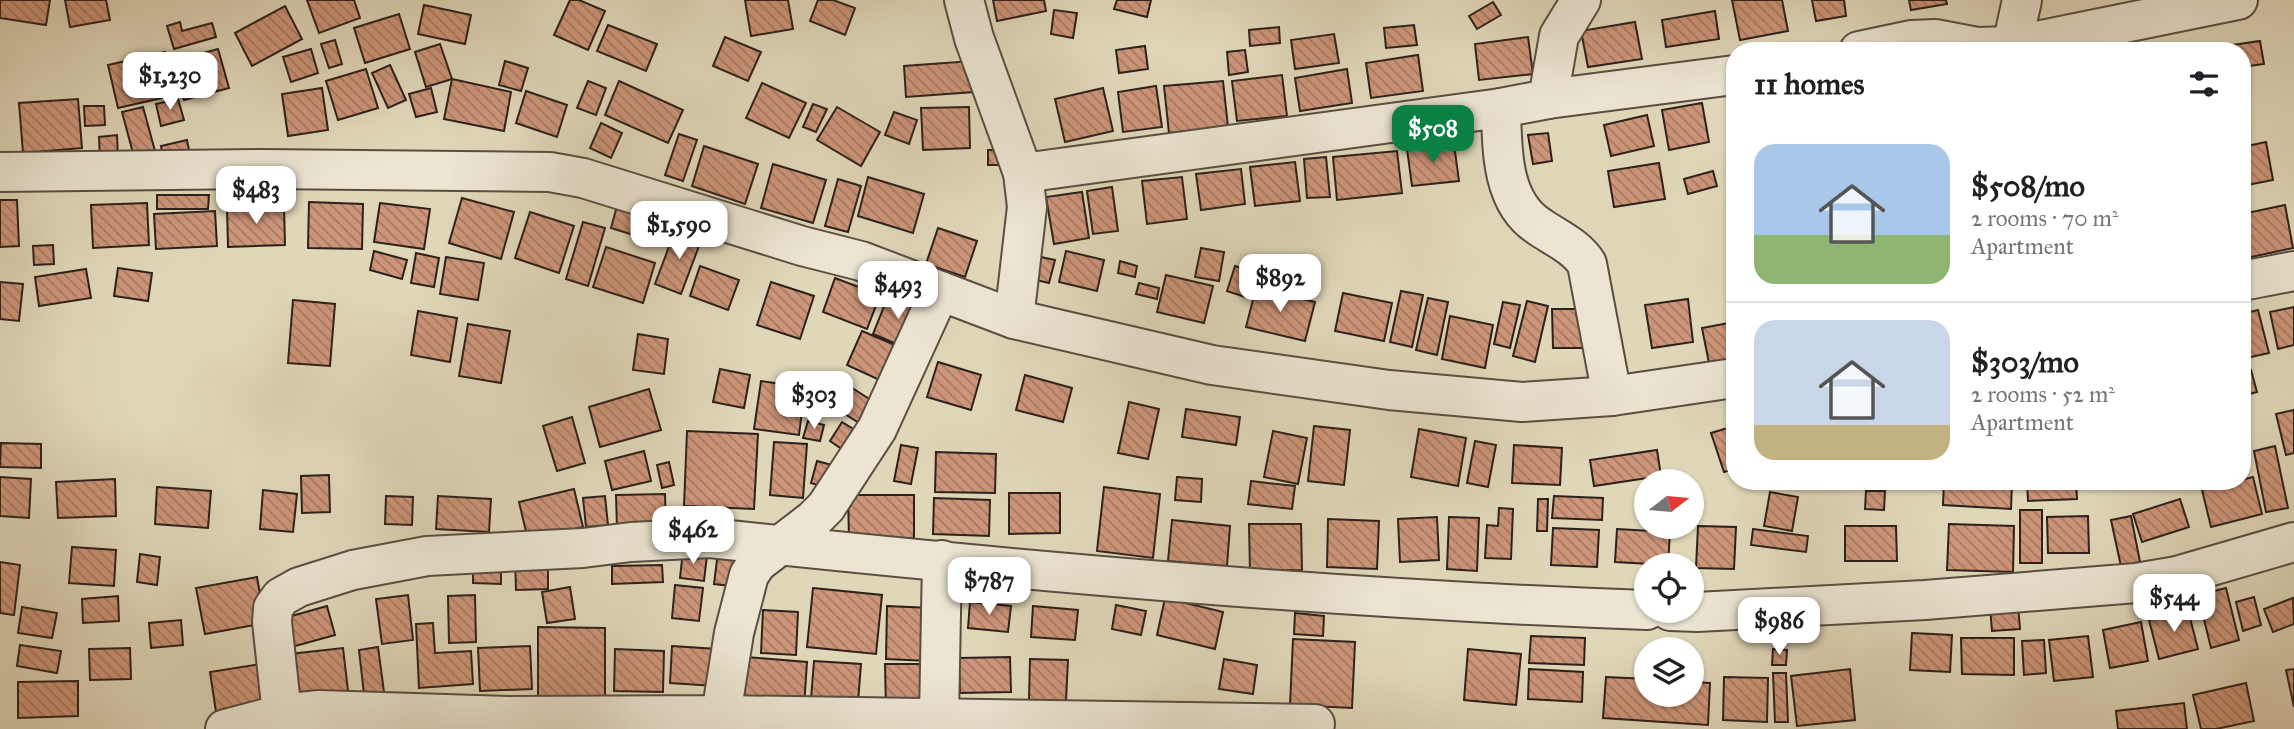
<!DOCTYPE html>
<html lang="en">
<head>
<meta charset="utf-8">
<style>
	body { margin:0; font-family:"IM FELL Great Primer",serif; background:#f2f2f2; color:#202124; height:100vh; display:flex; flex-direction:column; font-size:26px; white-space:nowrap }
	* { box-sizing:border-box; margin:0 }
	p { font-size:23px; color:#757577 }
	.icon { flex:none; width:38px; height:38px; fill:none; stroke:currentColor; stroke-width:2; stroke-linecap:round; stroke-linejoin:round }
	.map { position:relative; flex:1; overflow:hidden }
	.sheet { position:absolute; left:1726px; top:42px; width:525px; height:448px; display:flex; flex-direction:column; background:#fff; border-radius:28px; box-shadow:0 2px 5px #0004 }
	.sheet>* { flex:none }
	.needle { width:46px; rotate:74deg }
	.tools { position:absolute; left:1634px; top:469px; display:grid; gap:14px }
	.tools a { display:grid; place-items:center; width:70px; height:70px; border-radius:50%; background:#fff; box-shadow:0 2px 5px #0004; font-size:35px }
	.price { position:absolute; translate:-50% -60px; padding:0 16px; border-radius:14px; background:#fff; color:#222; font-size:23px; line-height:46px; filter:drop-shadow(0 2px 4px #0008) }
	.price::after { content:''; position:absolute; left:50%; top:42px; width:21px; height:16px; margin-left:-10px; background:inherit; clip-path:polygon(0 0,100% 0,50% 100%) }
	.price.selected { background:#0b8043; color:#fff }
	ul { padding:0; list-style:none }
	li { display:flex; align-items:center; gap:21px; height:175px; padding:0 28px }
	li+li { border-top:2px solid #e0e0e0 }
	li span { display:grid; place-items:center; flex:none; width:196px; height:140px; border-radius:21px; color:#555 }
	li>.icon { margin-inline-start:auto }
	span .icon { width:84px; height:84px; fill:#fffc; stroke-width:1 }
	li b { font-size:30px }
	h2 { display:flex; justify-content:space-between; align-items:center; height:84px; padding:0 28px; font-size:30px }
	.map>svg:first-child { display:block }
	.building { fill:url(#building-back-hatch); stroke:#2d211b; stroke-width:2 }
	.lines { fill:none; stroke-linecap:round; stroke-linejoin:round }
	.street-casing { stroke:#5a4e42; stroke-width:42 }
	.street { stroke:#ebe5d2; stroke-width:38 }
</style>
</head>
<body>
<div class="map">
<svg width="2294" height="729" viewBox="0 0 2294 729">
	<defs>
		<pattern id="building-back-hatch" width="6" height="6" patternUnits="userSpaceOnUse" patternTransform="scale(1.75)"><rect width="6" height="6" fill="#cd9579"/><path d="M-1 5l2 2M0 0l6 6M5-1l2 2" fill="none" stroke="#a77962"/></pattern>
	</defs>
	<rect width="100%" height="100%" fill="#e0d7b9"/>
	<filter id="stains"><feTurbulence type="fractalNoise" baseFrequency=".00286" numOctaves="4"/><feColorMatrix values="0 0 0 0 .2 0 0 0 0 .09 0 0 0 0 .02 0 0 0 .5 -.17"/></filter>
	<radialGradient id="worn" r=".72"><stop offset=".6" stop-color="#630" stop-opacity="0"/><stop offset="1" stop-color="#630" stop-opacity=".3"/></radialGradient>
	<g class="building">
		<polygon points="0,0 50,0 46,25 0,18"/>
		<polygon points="65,0 106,0 110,20 70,27"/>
		<polygon points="307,0 354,0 360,18 319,33"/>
		<polygon points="570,0 579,0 605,11 588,50 554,35"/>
		<polygon points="745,0 788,0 793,29 751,36"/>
		<polygon points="818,0 833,0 855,8 845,35 810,21"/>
		<polygon points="993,0 1044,0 1046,11 997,21"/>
		<polygon points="1117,0 1151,0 1147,17 1114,9"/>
		<polygon points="1732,0 1782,0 1788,31 1740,40"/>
		<polygon points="1812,0 1844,0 1846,16 1816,21"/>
		<polygon points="1909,0 1946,0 1947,4 1911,10"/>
		<polygon points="1493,2 1501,15 1477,29 1469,16"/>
		<polygon points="424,5 471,15 465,44 418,34"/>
		<polygon points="285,6 302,39 252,66 235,33"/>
		<polygon points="1054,10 1077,13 1073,38 1051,34"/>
		<polygon points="1715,11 1719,39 1666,47 1662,20"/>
		<polygon points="399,14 410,49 365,63 354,28"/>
		<polygon points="180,22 182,31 212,23 216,37 174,49 167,26"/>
		<polygon points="1635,22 1642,59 1588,67 1581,31"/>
		<polygon points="608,25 657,44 646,71 597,51"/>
		<polygon points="1414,25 1417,45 1386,48 1384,28"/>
		<polygon points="1279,27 1280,43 1250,46 1249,30"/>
		<polygon points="1334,34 1339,63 1295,69 1291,40"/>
		<polygon points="725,37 761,52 748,81 713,66"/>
		<polygon points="1528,37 1533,74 1479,80 1475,44"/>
		<polygon points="335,40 342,64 329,68 321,44"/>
		<polygon points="2260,41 2264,64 2242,67 2242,51 2192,51"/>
		<polygon points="440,44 452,79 426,87 415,52"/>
		<polygon points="1145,46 1148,69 1119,73 1116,50"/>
		<polygon points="218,49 229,88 184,100 173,61"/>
		<polygon points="311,49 318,73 291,82 283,57"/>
		<polygon points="1245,50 1248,72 1229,75 1227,52"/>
		<polygon points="165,52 175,95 118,108 108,65"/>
		<polygon points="1418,55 1423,91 1371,98 1366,63"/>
		<polygon points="505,61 528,68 521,91 499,85"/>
		<polygon points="972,61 974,92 906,97 904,66"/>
		<polygon points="390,65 406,100 388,108 372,73"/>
		<polygon points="366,69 378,108 338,120 326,81"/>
		<polygon points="1347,69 1352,103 1300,111 1295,78"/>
		<polygon points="1282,75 1287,116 1237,121 1232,81"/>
		<polygon points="452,79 511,92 504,131 444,119"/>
		<polygon points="588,81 606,88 596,115 577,108"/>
		<polygon points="619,81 683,110 668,143 605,115"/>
		<polygon points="1223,81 1228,127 1169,133 1164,86"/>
		<polygon points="762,83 806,103 789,138 746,118"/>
		<polygon points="1156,86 1162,127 1123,132 1118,92"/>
		<polygon points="322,88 328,130 288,136 282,94"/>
		<polygon points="431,88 437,112 416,117 409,94"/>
		<polygon points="1103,88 1113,131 1065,142 1055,99"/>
		<polygon points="526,91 567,105 557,137 516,123"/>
		<polygon points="78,99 82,148 23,153 19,103"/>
		<polygon points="178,99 184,120 161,126 156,104"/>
		<polygon points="1702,103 1709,142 1669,150 1662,110"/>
		<polygon points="813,104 827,109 816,132 803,127"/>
		<polygon points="84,106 104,106 105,125 85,126"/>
		<polygon points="143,107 155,151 134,157 122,112"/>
		<polygon points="837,107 880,132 861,166 817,140"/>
		<polygon points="969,107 970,148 923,150 921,108"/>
		<polygon points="894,112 917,120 909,144 885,135"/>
		<polygon points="1647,115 1654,146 1611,156 1604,125"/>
		<polygon points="601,123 622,133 611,158 590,148"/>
		<polygon points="1548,133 1552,161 1533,164 1528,135"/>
		<polygon points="679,134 697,140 683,181 665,175"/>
		<polygon points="117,135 118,158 100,159 99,137"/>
		<polygon points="187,140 191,160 164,165 161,146"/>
		<polygon points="2266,142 2273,180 2242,186 2242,147"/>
		<polygon points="1454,144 1459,181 1412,186 1407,149"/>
		<polygon points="704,146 758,164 745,204 692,186"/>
		<rect x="988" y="150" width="18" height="15"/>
		<polygon points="1397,151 1402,193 1337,200 1333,157"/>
		<polygon points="1326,157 1330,197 1307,198 1304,159"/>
		<polygon points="1295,162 1300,201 1255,206 1250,167"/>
		<polygon points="1659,163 1665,199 1614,207 1608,171"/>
		<polygon points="773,164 826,180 813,223 761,208"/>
		<polygon points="1241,169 1245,204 1201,210 1196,174"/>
		<polygon points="1713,171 1717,186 1688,194 1684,179"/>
		<polygon points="868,177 924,194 913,233 858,216"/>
		<polygon points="1182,177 1187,219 1147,224 1142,181"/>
		<polygon points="838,179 861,186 848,232 825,226"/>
		<polygon points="1112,187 1118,231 1093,234 1087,191"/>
		<polygon points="1082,192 1089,238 1054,244 1046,197"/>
		<polygon points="157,195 209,195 208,209 157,209"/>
		<polygon points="462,198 514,212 501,259 449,243"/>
		<polygon points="0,200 17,200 19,246 0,247"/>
		<polygon points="309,202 363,204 362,249 308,248"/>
		<polygon points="147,203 149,245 93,248 91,205"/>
		<polygon points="380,203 430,209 424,249 374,242"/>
		<polygon points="2285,205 2293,248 2242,259 2242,214"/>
		<polygon points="284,206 285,245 228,247 227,208"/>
		<polygon points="617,206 669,222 663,244 611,228"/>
		<polygon points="215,211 217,246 156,249 154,214"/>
		<polygon points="530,212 574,226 559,273 515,258"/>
		<polygon points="583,222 605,228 588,286 566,279"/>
		<polygon points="676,228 702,238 681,294 655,284"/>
		<polygon points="938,228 977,241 965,277 926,264"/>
		<polygon points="53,245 54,264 34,265 33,246"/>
		<polygon points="606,247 655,263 643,303 593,287"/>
		<polygon points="1201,248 1224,252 1219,281 1195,277"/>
		<polygon points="374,251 407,260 402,279 370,270"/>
		<polygon points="1066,251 1104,260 1097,291 1059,282"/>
		<polygon points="416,253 439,258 434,287 411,283"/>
		<polygon points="446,257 484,263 478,300 440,294"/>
		<polygon points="1041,257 1055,260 1049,283 1036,280"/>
		<polygon points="1120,261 1137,266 1135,277 1118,273"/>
		<polygon points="700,266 739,280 728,310 690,296"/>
		<polygon points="1235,266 1253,272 1245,297 1227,291"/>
		<polygon points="118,268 152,273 148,301 114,296"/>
		<polygon points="86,269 91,298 39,306 35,277"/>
		<polygon points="1166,275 1213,286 1204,323 1157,312"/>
		<polygon points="835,278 880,295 867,329 823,312"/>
		<polygon points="0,282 23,284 19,321 0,319"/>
		<polygon points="771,282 814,296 800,339 757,325"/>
		<polygon points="1139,283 1159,288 1157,299 1136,294"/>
		<polygon points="1256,288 1315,302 1305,341 1246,327"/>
		<polygon points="1401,291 1423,295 1412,347 1390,342"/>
		<polygon points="1343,293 1392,303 1384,341 1335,331"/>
		<polygon points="889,294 923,309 906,348 873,334"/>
		<polygon points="1428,298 1448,302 1437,355 1416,350"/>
		<polygon points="1688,299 1693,342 1652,348 1645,305"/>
		<polygon points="293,300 335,304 330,366 288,363"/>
		<polygon points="1527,301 1548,306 1535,362 1513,356"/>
		<polygon points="1503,302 1520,305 1510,348 1494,344"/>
		<polygon points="2294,307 2294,345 2278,349 2270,312"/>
		<polygon points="1552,309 1588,309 1588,348 1553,348"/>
		<polygon points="2258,310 2269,353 2242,359 2242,314"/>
		<polygon points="418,311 457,318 450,362 411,355"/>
		<polygon points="1450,316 1493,325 1485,368 1442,359"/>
		<polygon points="1734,322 1734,363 1710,368 1702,328"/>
		<polygon points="468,324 510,331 501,383 459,376"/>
		<polygon points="862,331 902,348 886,383 847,365"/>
		<polygon points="638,334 668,339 664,374 633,370"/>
		<polygon points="938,362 981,375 971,410 927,397"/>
		<polygon points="720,369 750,375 744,408 713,402"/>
		<polygon points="2251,370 2257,392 2242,396 2242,372"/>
		<polygon points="1025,375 1072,388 1063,422 1016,410"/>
		<polygon points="761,381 805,387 799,435 754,429"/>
		<polygon points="843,382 877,404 864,426 829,404"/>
		<polygon points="649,389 661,430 600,447 589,407"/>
		<polygon points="1129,402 1159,409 1148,459 1118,453"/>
		<polygon points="1186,409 1240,417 1236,445 1182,437"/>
		<polygon points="2294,410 2294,453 2286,455 2276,414"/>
		<polygon points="572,417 585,463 557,471 543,426"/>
		<polygon points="808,421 824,425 820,441 803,438"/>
		<polygon points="842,422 865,436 852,456 830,441"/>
		<polygon points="1314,426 1350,430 1344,485 1308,481"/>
		<polygon points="1734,426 1734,469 1724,472 1711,433"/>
		<polygon points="1419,429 1466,438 1458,486 1411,477"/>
		<polygon points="687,431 758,434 754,509 684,506"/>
		<polygon points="1273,431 1307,438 1298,484 1264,477"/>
		<polygon points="1475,441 1496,445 1488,487 1467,483"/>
		<polygon points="774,442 807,444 803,498 770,495"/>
		<polygon points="1,443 41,444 41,468 0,467"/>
		<polygon points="901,445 918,448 911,484 894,481"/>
		<polygon points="1514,445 1562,448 1560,485 1512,483"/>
		<polygon points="2275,446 2288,508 2266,512 2254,451"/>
		<polygon points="1657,450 1661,476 1594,486 1590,460"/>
		<polygon points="644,451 651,481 612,490 605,461"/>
		<polygon points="936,452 996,454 995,493 935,492"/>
		<polygon points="817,461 839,467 833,489 811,483"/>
		<polygon points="669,462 674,485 662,488 657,465"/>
		<polygon points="329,475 330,512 302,513 301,476"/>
		<polygon points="0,477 31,479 29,518 0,516"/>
		<polygon points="1177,477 1202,479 1201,502 1175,500"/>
		<polygon points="2253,477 2262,514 2211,527 2202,490"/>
		<polygon points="115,479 116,516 58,518 56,482"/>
		<polygon points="1251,481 1295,486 1292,509 1248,504"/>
		<polygon points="1944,481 2012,481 2011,509 1943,505"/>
		<polygon points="2027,481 2076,481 2077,499 2028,501"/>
		<polygon points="157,487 211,491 208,528 155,524"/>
		<polygon points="1104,487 1160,494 1153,558 1097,551"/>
		<polygon points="574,489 583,527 528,540 519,502"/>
		<polygon points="263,490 297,494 293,532 260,529"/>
		<polygon points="1866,491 1885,491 1884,510 1865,509"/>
		<polygon points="1770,492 1798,497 1792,531 1764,526"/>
		<polygon points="1009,493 1060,493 1060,533 1009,534"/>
		<polygon points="665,494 666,527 617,528 616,495"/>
		<polygon points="848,495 914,495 914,538 849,538"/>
		<polygon points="386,496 413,497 412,525 385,524"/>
		<polygon points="438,496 491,499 489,532 436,529"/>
		<polygon points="605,496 608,525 586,527 583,498"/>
		<polygon points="1554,496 1603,498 1602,520 1552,518"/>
		<polygon points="934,498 990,500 989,536 933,534"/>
		<polygon points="1538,499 1548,499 1547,531 1537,531"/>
		<polygon points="2180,499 2189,527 2142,542 2133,514"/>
		<polygon points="1499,508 1513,509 1511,559 1485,558 1487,525 1498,526"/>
		<rect x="2020" y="510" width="22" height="53"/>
		<polygon points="2088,516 2089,553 2048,553 2047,517"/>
		<polygon points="2131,516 2141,567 2122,571 2111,520"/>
		<polygon points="1437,517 1439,560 1400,562 1398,519"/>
		<polygon points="1449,517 1479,518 1477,571 1447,569"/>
		<polygon points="1328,519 1379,521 1377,569 1327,567"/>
		<polygon points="1172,520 1230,526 1227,566 1168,561"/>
		<polygon points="1249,524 1301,524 1302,570 1250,571"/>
		<polygon points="1949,524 2014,526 2013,572 1947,570"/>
		<polygon points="1698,526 1736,527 1734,569 1696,568"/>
		<polygon points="1845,526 1896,526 1897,561 1845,561"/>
		<polygon points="1553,528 1599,530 1597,567 1551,565"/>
		<polygon points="1617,529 1670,532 1668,565 1615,562"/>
		<polygon points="1753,529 1808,536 1806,552 1751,545"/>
		<polygon points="72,547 116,550 114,586 69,583"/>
		<polygon points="683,551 707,555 704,581 680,578"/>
		<polygon points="718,552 744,556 740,587 714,584"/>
		<polygon points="140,554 160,557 157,585 137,582"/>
		<polygon points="548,557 548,589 516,590 515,558"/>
		<polygon points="501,560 501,584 473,583 473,561"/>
		<polygon points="0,562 20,565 14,615 0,613"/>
		<polygon points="662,565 663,582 612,584 612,566"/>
		<polygon points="257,577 265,623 205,634 196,588"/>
		<polygon points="675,585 703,588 699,621 672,618"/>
		<polygon points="570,587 575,619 547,623 542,592"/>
		<polygon points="813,588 882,595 876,654 807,647"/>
		<polygon points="2226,588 2239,640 2211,648 2198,595"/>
		<polygon points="408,595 413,640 382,644 376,599"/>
		<polygon points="475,595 476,642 449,643 448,596"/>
		<polygon points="118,596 119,621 83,623 82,599"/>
		<polygon points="2254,597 2261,625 2243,631 2236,602"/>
		<polygon points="1165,598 1223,612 1215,649 1157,635"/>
		<polygon points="2293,598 2294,624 2273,632 2264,609"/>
		<polygon points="970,602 1011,606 1008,632 968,628"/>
		<polygon points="1116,605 1146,611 1141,635 1112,629"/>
		<polygon points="2018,605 2020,629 1992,631 1990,607"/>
		<polygon points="327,606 335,635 288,648 281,619"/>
		<polygon points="887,606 931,608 929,661 886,659"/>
		<polygon points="1033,606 1078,610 1075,640 1031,637"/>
		<polygon points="22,607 57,613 52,638 18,633"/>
		<polygon points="763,610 798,612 796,655 761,653"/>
		<polygon points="2188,610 2198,649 2159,659 2149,620"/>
		<polygon points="1295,613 1324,616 1323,636 1294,634"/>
		<polygon points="181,620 183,645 151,648 149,623"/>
		<polygon points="2141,622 2148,661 2110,668 2103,630"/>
		<polygon points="433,623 435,653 471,651 473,684 419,688 416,624"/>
		<polygon points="538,627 605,628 605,702 538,701"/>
		<polygon points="1912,633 1952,635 1950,672 1910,670"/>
		<polygon points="1531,636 1585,638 1584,665 1529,663"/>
		<polygon points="2088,636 2093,677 2054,681 2049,640"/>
		<polygon points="1961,638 2014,638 2014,675 1962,674"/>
		<polygon points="1293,639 1355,642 1352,708 1290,705"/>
		<polygon points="2044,640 2046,673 2024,675 2022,641"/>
		<polygon points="20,645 61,651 57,673 17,666"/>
		<polygon points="530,646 532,689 480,691 478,648"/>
		<polygon points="672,646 717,649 715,686 670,683"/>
		<polygon points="378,647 384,692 364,694 359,650"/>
		<polygon points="130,648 131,679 90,680 89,649"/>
		<polygon points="343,648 349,699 296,704 290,654"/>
		<polygon points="615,649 664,651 663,692 614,691"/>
		<polygon points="1468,649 1521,654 1516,705 1464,700"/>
		<polygon points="1773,649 1787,650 1786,665 1772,665"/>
		<polygon points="747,657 807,662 804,707 743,702"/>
		<polygon points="1010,657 1011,692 960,693 959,658"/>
		<polygon points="1030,659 1068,660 1066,701 1029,700"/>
		<polygon points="1224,659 1257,665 1253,694 1219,689"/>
		<polygon points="814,661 861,664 858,702 811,699"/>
		<polygon points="267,663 274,704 216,712 210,672"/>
		<polygon points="885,664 929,664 929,707 886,707"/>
		<polygon points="1529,669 1583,672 1582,702 1528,699"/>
		<polygon points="1850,669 1855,720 1797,726 1791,676"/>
		<polygon points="2294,669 2294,707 2286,670"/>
		<polygon points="1773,673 1786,673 1788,722 1775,722"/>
		<polygon points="1606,677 1647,679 1647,695 1692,695 1692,682 1710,683 1708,725 1603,718"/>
		<polygon points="1724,677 1768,678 1767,722 1723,720"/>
		<polygon points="78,681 78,716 18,718 18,682"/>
		<polygon points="2246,683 2254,721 2216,729 2201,729 2193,695"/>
		<polygon points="2184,703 2187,729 2118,729 2116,711"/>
	</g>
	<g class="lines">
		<defs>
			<g id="street">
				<polyline points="964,0 974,38 1023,173 1027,207 1014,319"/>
				<path d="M 1581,0 L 1559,36 L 1548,99 L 1501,108 C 1502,149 1501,203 1540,227 C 1556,238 1577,247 1587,264 L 1612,396"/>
				<polyline points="2012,46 2022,0"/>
				<polyline points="1859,51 1911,40 1935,39 1977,47 2012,46 2238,0"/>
				<polyline points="1548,99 1734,75"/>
				<polyline points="0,172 263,169 550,172 583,178 802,246 861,261 1014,319 1212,365 1389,390 1522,402 1612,396 1734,378"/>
				<polyline points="1023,173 1501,108"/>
				<polyline points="2242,281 2294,271"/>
				<polyline points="1670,611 1697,612 1925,600 2136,583 2177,576 2294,542"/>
				<polyline points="721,715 1315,724"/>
				<polyline points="939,717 942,560"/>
				<path d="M 225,729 L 282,714 L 272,622 L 273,608 L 281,597 L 299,587 L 353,570 L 427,556 L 583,548 L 631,542 L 710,538 C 1021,571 1334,599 1647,610"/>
				<polyline points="284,729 282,714 319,710 508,716 721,715 734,633 749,575 757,563 813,520 826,507 877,429 940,291"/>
			</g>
		</defs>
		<use href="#street" class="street-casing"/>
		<use href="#street" class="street"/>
	</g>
	<rect width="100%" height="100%" filter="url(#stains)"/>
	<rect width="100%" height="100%" fill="url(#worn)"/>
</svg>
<div class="tools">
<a><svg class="needle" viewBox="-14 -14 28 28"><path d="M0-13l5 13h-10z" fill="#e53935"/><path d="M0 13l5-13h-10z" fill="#757577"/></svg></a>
<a><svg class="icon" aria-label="locate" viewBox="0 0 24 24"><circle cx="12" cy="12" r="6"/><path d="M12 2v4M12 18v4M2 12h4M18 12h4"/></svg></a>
<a><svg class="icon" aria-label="layers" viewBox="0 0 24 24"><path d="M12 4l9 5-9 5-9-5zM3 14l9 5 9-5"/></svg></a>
</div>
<b class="price" style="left:170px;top:112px">$1,230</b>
<b class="price selected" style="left:1433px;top:165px">$508</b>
<b class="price" style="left:256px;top:226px">$483</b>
<b class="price" style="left:679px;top:261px">$1,590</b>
<b class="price" style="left:1280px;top:314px">$892</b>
<b class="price" style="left:898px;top:321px">$493</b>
<b class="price" style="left:814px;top:431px">$303</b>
<b class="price" style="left:693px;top:566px">$462</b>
<b class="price" style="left:989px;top:617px">$787</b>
<b class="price" style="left:2174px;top:634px">$544</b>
<b class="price" style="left:1779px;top:657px">$986</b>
<section class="sheet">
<h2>11 homes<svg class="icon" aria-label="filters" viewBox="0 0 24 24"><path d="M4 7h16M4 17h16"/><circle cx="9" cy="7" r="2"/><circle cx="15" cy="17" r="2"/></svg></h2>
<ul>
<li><span style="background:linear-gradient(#a9c7e8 65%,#8fb573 0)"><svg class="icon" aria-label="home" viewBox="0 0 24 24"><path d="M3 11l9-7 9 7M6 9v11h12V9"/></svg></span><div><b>$508/mo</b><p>2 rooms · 70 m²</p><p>Apartment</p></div></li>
<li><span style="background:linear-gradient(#c9d6e8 75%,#c2b280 0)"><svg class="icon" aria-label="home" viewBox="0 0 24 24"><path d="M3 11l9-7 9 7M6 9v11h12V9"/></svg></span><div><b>$303/mo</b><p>2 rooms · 52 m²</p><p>Apartment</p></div></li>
</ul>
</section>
</div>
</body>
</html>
